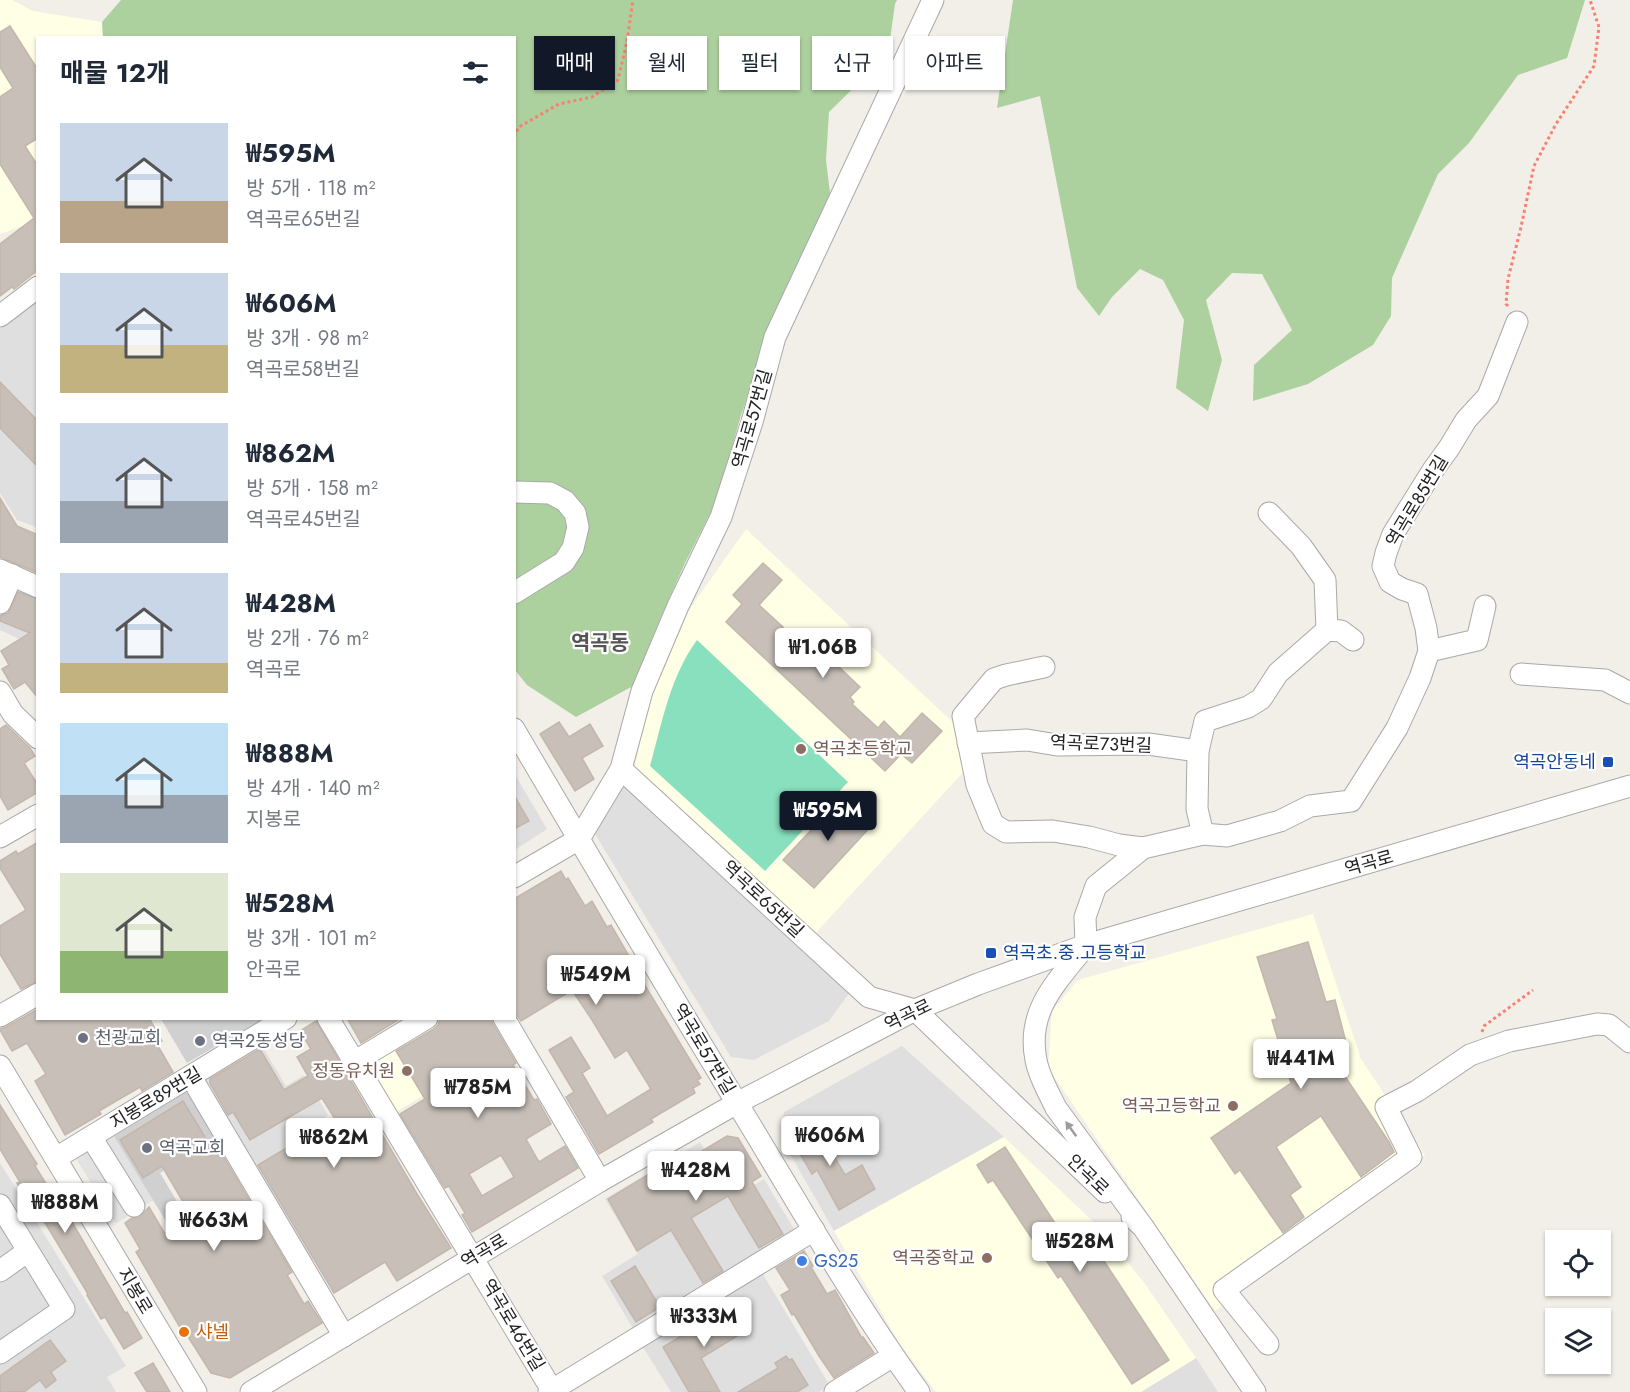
<!DOCTYPE html>
<html lang="ko">
<head>
<meta charset="utf-8">
<style>
	body { margin:0; font-family:Jost,"Noto Sans KR",sans-serif; background:#f2f2f3; color:#1f2937; height:100vh; display:flex; flex-direction:column; font-size:22px; white-space:nowrap }
	* { box-sizing:border-box; margin:0 }
	p { font-size:20px; color:#747a83 }
	.icon { flex:none; width:33px; height:33px; fill:none; stroke:currentColor; stroke-width:2; stroke-linecap:round; stroke-linejoin:round }
	.map { position:relative; flex:1; overflow:hidden }
	.drawer { position:absolute; left:36px; top:36px; width:480px; height:984px; display:flex; flex-direction:column; background:#fff; border-radius:0px; box-shadow:0 2px 4px #0004 }
	.drawer>* { flex:none }
	.top-card { position:absolute; left:534px; top:36px; width:570px; height:54px; display:flex; gap:12px }
	.buttons { position:absolute; left:1545px; top:1230px; display:grid; gap:12px }
	.buttons a { display:grid; place-items:center; width:66px; height:66px; border-radius:0px; background:#fff; box-shadow:0 2px 4px #0004; font-size:30px }
	.price { position:absolute; translate:-50% -51px; padding:0 14px; border-radius:6px; background:#fff; color:#222; font-size:20px; line-height:39px; filter:drop-shadow(0 2px 3px #0008) }
	.price::after { content:''; position:absolute; left:50%; top:36px; width:18px; height:14px; margin-left:-9px; background:inherit; clip-path:polygon(0 0,100% 0,50% 100%) }
	.price.active { background:#111827; color:#fff }
	ul { padding:0; list-style:none }
	li { display:flex; align-items:center; gap:18px; height:150px; padding:0 24px }
	li span { display:grid; place-items:center; flex:none; width:168px; height:120px; border-radius:0px; color:#555 }
	li>.icon { margin-inline-start:auto }
	span .icon { width:72px; height:72px; fill:#fffc; stroke-width:1 }
	li b { font-size:26px }
	h2 { display:flex; justify-content:space-between; align-items:center; height:72px; padding:0 24px; font-size:26px }
	.pill { padding:0 21px; border-radius:0px; background:#fff; box-shadow:0 2px 4px #0004; font-size:21px; line-height:54px }
	.pill.active { background:#111827; color:#fff }
	.map>svg:first-child { display:block }
	.residential { fill:#e0dfdf }
	.education { fill:#ffffe5 }
	.religious { fill:#d0d0d0 }
	.forest { fill:#add19e }
	.pitch { fill:#88e0be }
	.parking { fill:#e2e2e2 }
	.building { fill:#c7bfb8; stroke:#c4b6ab; stroke-width:1.5; fill-rule:evenodd }
	.lines { fill:none; stroke-linecap:round; stroke-linejoin:round }
	.minor-casing { stroke:#a9a9a9; stroke-width:23 }
	.path { stroke:#fa8072; stroke-width:3; stroke-dasharray:3 3; stroke-linecap:butt }
	.minor { stroke:#fff; stroke-width:21 }
	.oneway { fill:#9c9c9c }
	.education-dot { fill:#8d6e63; stroke:#fff; stroke-width:2 }
	.transit-dot { fill:#1a4fb4; stroke:#fff; stroke-width:2 }
	.worship-dot { fill:#6b7280; stroke:#fff; stroke-width:2 }
	.shop-dot { fill:#3f7fe0; stroke:#fff; stroke-width:2 }
	.food-dot { fill:#e8710a; stroke:#fff; stroke-width:2 }
	.labels { text-anchor:middle; dominant-baseline:central; stroke-width:4.5; stroke-linejoin:round; paint-order:stroke }
	.street-label { font-size:18px; fill:#222; stroke:#fff }
	.education-label { font-size:18px; fill:#785e54; stroke:#fff; text-anchor:end }
	.transit-label { font-size:18px; fill:#164399; stroke:#fff; text-anchor:end }
	.worship-label { font-size:18px; fill:#5b616d; stroke:#fff; text-anchor:start }
	.shop-label { font-size:18px; fill:#366cbe; stroke:#fff; text-anchor:start }
	.food-label { font-size:18px; fill:#c56008; stroke:#fff; text-anchor:start }
	.quarter-label { font-size:21px; font-weight:bold; fill:#555; stroke:#fff }
</style>
</head>
<body>
<div class="map">
<svg width="1630" height="1392" viewBox="0 0 1630 1392">
	<rect width="100%" height="100%" fill="#f2efe9"/>
	<g class="residential">
		<polygon points="37,300 37,527 17,520 0,493 0,329"/>
		<polygon points="13,582 37,592 37,637 30,644 0,630 0,614"/>
		<polygon points="514,773 547,829 515,850 514,850"/>
		<polygon points="624,785 850,992 829,1021 754,1060 731,1057 595,834"/>
		<polygon points="261,1044 286,1086 304,1075 328,1115 325,1117 384,1217 310,1262 205,1087 208,1076"/>
		<polygon points="902,1046 1004,1137 834,1231 781,1138 784,1112"/>
		<polygon points="700,1142 733,1197 764,1179 797,1234 635,1332 602,1276 638,1254 605,1199"/>
		<polygon points="0,1163 126,1366 107,1377 116,1392 0,1392"/>
		<polygon points="761,1271 830,1386 819,1392 671,1392 641,1344"/>
		<polygon points="1196,1358 1218,1392 1141,1392"/>
	</g>
	<g class="education">
		<polygon points="0,0 12,0 33,11 102,22 103,37 38,38 37,221 0,234"/>
		<polygon points="746,529 960,729 967,768 813,936 634,768 653,694 689,610"/>
		<polygon points="1313,914 1361,1059 1425,1155 1215,1311 1048,1068 1052,1011 1078,980"/>
		<polygon points="418,1029 449,1080 396,1112 366,1061"/>
		<polygon points="1004,1137 1103,1231 1145,1284 1196,1358 1141,1392 936,1392 900,1344 834,1231"/>
	</g>
	<g class="religious">
		<polygon points="161,1019 263,1019 187,1063"/>
		<polygon points="188,1091 217,1138 160,1173 185,1215 169,1226 153,1200 116,1223 77,1159"/>
	</g>
	<g class="forest">
		<polygon points="121,0 897,0 895,4 888,54 829,112 826,160 830,193 779,308 762,356 741,415 718,498 685,563 660,619 633,686 576,717 527,685 515,670 514,38 103,38 102,22"/>
		<polygon points="1013,0 1585,0 1567,58 1518,75 1469,143 1438,174 1392,278 1391,316 1373,345 1308,384 1253,401 1254,365 1292,330 1262,274 1232,273 1206,300 1222,360 1208,411 1176,388 1184,320 1163,280 1140,269 1112,297 1099,316 1077,288 1040,96 997,108"/>
	</g>
	<path class="pitch" d="M 697,640 L 848,782 L 765,871 L 650,766 C 662,723 670,677 697,640 Z"/>
	<polygon class="parking" points="114,1136 153,1200 116,1223 77,1159"/>
	<g class="building">
		<polygon points="10,26 38,70 38,138 25,146 38,166 38,270 14,289 12,287 0,296 0,244 34,218 0,164 0,97 13,88 0,67 0,32"/>
		<polygon points="0,382 38,421 38,467 0,428"/>
		<polygon points="0,498 17,526 38,535 38,573 0,557"/>
		<polygon points="763,563 782,580 759,605 783,627 775,634 807,664 820,649 860,687 850,697 854,702 852,704 878,728 884,721 900,737 922,713 942,731 912,763 901,754 885,771 726,622 742,604 733,595"/>
		<polygon points="18,592 38,599 38,698 25,682 14,689 2,669 9,665 1,651 30,633 0,621 0,616 8,613"/>
		<polygon points="559,722 569,737 590,724 603,746 582,758 594,779 575,791 540,734"/>
		<polygon points="6,725 30,748 35,756 24,763 38,785 38,792 8,810 0,796 0,729"/>
		<polygon points="514,795 529,821 514,829"/>
		<polygon points="843,796 873,824 814,888 783,860"/>
		<polygon points="38,842 38,981 21,989 0,954 0,926 26,910 0,868 0,861 16,851 18,854"/>
		<polygon points="561,871 566,880 568,878 585,906 592,901 607,927 611,925 630,958 629,959 701,1078 697,1080 700,1084 693,1088 695,1093 651,1119 653,1122 599,1154 566,1097 574,1092 549,1050 571,1037 590,1068 582,1073 607,1116 651,1089 627,1050 615,1058 592,1020 572,990 521,1021 514,1011 514,899"/>
		<polygon points="1308,942 1326,1002 1335,1000 1347,1046 1335,1049 1342,1072 1389,1142 1394,1152 1361,1177 1321,1116 1276,1147 1301,1187 1290,1195 1304,1217 1283,1233 1240,1170 1235,1174 1211,1138 1291,1083 1272,1020 1277,1019 1257,957"/>
		<polygon points="38,1009 38,1018 149,1018 162,1041 157,1044 173,1072 142,1091 140,1087 99,1111 101,1114 65,1135 35,1081 46,1074 27,1043 12,1051 0,1030 0,1029 6,1027"/>
		<polygon points="347,1018 401,1018 361,1043"/>
		<path d="M 440,1018 L 491,1018 L 493,1024 L 516,1063 L 513,1065 L 534,1100 L 537,1099 L 551,1124 L 526,1139 L 539,1162 L 565,1146 L 578,1168 L 472,1232 L 462,1215 L 465,1213 L 449,1186 L 445,1188 L 400,1114 L 425,1099 L 396,1051 L 434,1029 L 438,1025 ZM 501,1155 L 514,1177 L 482,1196 L 469,1174 Z"/>
		<polygon points="316,1021 417,1194 451,1248 397,1281 385,1262 334,1293 258,1165 335,1119 322,1098 250,1140 233,1112 228,1115 210,1083 210,1079 260,1049 284,1090 308,1076 297,1057 311,1049 300,1031"/>
		<polygon points="183,1101 211,1147 216,1144 292,1272 287,1275 304,1304 308,1301 322,1323 230,1378 211,1373 187,1335 185,1336 136,1252 140,1249 125,1223 132,1218 140,1217 149,1207 165,1234 192,1217 162,1166 143,1178 120,1140"/>
		<polygon points="0,1105 37,1164 35,1166 63,1211 65,1210 125,1313 127,1312 142,1338 124,1349 105,1317 101,1319 87,1295 88,1294 38,1211 35,1213 17,1183 20,1182 0,1149"/>
		<polygon points="813,1120 845,1175 862,1165 875,1189 839,1210 817,1170 812,1174 789,1135"/>
		<polygon points="727,1136 738,1138 761,1176 752,1182 783,1234 759,1248 728,1196 691,1218 723,1271 703,1283 671,1230 637,1251 608,1199 651,1173 652,1175 689,1153 692,1157"/>
		<polygon points="1005,1147 1068,1243 1085,1232 1169,1360 1132,1384 1061,1276 1058,1278 993,1180 988,1183 977,1165"/>
		<polygon points="804,1251 813,1266 811,1267 827,1294 835,1290 862,1338 863,1337 874,1353 834,1378 819,1356 794,1314 792,1315 781,1295 790,1290 776,1268"/>
		<polygon points="635,1266 660,1307 636,1322 611,1281"/>
		<polygon points="738,1302 746,1315 740,1318 747,1330 701,1358 720,1392 689,1392 663,1347"/>
		<polygon points="50,1340 66,1361 51,1372 56,1380 46,1388 40,1380 24,1392 0,1392 0,1376"/>
		<polygon points="786,1356 789,1360 792,1359 808,1385 797,1392 738,1392 778,1368 775,1363"/>
		<polygon points="153,1363 170,1392 147,1392 135,1373"/>
	</g>
	<g class="lines">
		<defs>
			<g id="minor">
				<polyline points="0,316 38,287"/>
				<polyline points="514,492 550,493 565,501 575,513 578,527 573,548 564,562 514,593"/>
				<polyline points="1269,513 1301,546 1325,580 1327,630"/>
				<polyline points="0,570 38,587"/>
				<polyline points="0,603 12,575"/>
				<polyline points="1429,651 1477,640 1485,606"/>
				<polyline points="1044,667 1006,675 994,679 963,716 977,785 993,824 1006,832 1053,831 1089,837 1119,845 1143,848"/>
				<polyline points="1521,674 1605,680 1630,693"/>
				<polyline points="0,692 13,714 38,738"/>
				<path d="M 514,729 C 593,864 673,998 754,1131 C 807,1219 859,1309 919,1392"/>
				<polyline points="968,743 1027,740 1057,745 1148,744 1198,751"/>
				<polyline points="621,769 869,997 915,1010 1105,1192"/>
				<polyline points="1203,834 1197,809 1198,751 1205,721 1248,707 1261,699 1278,673 1327,630 1341,631 1353,640"/>
				<polyline points="0,837 38,815"/>
				<polyline points="514,877 579,839 621,769 642,691 678,606 721,517 752,422 775,337 933,0"/>
				<polyline points="0,1016 38,994"/>
				<polyline points="328,1018 553,1392"/>
				<polyline points="504,1018 600,1181"/>
				<polyline points="354,1062 427,1018"/>
				<polyline points="0,1066 196,1392"/>
				<polyline points="191,1077 344,1336"/>
				<polyline points="91,1137 134,1206"/>
				<polyline points="56,1158 286,1018"/>
				<polyline points="0,1205 64,1309 0,1353"/>
				<polyline points="1132,1217 1143,1227 1255,1392"/>
				<path d="M 1143,1227 L 1056,1108 C 1049,1093 1039,1077 1036,1060 C 1026,1010 1057,982 1086,945 L 1085,917 L 1096,886 L 1143,848 L 1203,834 L 1227,836 L 1280,821 L 1310,806 L 1351,801 L 1397,728 L 1420,678 L 1429,651 L 1426,628 L 1417,594 L 1402,589 L 1390,582 L 1383,566 L 1386,553 L 1393,534 L 1433,470 L 1449,448 L 1466,420 L 1488,396 L 1517,322"/>
				<polyline points="0,1271 28,1251"/>
				<polyline points="1268,1344 1224,1290 1411,1157 1386,1107 1417,1091 1470,1055 1509,1041 1597,1024 1609,1025 1630,1042"/>
				<polyline points="251,1392 600,1181 737,1103 915,1010 978,984 1086,945 1630,786"/>
				<polyline points="549,1392 814,1230"/>
				<polyline points="835,1392 893,1356"/>
			</g>
		</defs>
		<use href="#minor" class="minor-casing"/>
		<g class="path">
			<polyline points="514,137 519,127 559,104 592,97 618,80 627,41 633,0"/>
			<polyline points="1508,306 1506,304 1508,279 1521,227 1534,166 1556,124 1594,66 1599,27 1590,0"/>
			<polyline points="514,355 514,357"/>
			<polyline points="1482,1032 1484,1026 1533,990"/>
		</g>
		<use href="#minor" class="minor"/>
	</g>
	<defs><path id="oneway-solid" d="M-6-.8H1V-3.2L6.5 0L1 3.2V.8H-6Z" transform="scale(1.5)"/></defs>
	<use class="oneway" href="#oneway-solid" transform="translate(1071 1129) rotate(-126)"/>
	<g class="education-dot">
		<circle cx="801" cy="749" r="6"/>
		<circle cx="407" cy="1071" r="6"/>
		<circle cx="1233" cy="1106" r="6"/>
		<circle cx="987" cy="1258" r="6"/>
	</g>
	<g class="transit-dot">
		<rect x="1602" y="756" width="12" height="12" rx="3"/>
		<rect x="985" y="947" width="12" height="12" rx="3"/>
	</g>
	<g class="worship-dot">
		<circle cx="83" cy="1038" r="6"/>
		<circle cx="200" cy="1041" r="6"/>
		<circle cx="147" cy="1148" r="6"/>
	</g>
	<circle class="shop-dot" cx="802" cy="1261" r="6"/>
	<circle class="food-dot" cx="184" cy="1332" r="6"/>
	<g class="labels">
		<g class="street-label">
			<text transform="translate(752 419) rotate(-74)">역곡로57번길</text>
			<text transform="translate(1417 501) rotate(-59)">역곡로85번길</text>
			<text transform="translate(1101 744) rotate(2)">역곡로73번길</text>
			<text transform="translate(1369 863) rotate(-16)">역곡로</text>
			<text transform="translate(763 899) rotate(43)">역곡로65번길</text>
			<text transform="translate(908 1015) rotate(-26)">역곡로</text>
			<text transform="translate(704 1049) rotate(59)">역곡로57번길</text>
			<text transform="translate(156 1098) rotate(-31)">지봉로89번길</text>
			<text transform="translate(1088 1175) rotate(44)">안곡로</text>
			<text transform="translate(484 1251) rotate(-31)">역곡로</text>
			<text transform="translate(135 1291) rotate(59)">지봉로</text>
			<text transform="translate(513 1325) rotate(59)">역곡로46번길</text>
		</g>
		<g class="education-label">
			<text x="813" y="749" text-anchor="start">역곡초등학교</text>
			<text x="395" y="1071">정동유치원</text>
			<text x="1221" y="1106">역곡고등학교</text>
			<text x="975" y="1258">역곡중학교</text>
		</g>
		<g class="transit-label">
			<text x="1596" y="762">역곡안동네</text>
			<text x="1003" y="953" text-anchor="start">역곡초.중.고등학교</text>
		</g>
		<g class="worship-label">
			<text x="95" y="1038">천광교회</text>
			<text x="212" y="1041">역곡2동성당</text>
			<text x="159" y="1148">역곡교회</text>
		</g>
		<g class="shop-label">
			<text x="814" y="1261">GS25</text>
		</g>
		<g class="food-label">
			<text x="196" y="1332">샤넬</text>
		</g>
		<g class="quarter-label">
			<text x="600" y="643">역곡동</text>
		</g>
	</g>
</svg>
<div class="buttons">
<a><svg class="icon" aria-label="locate" viewBox="0 0 24 24"><circle cx="12" cy="12" r="6"/><path d="M12 2v4M12 18v4M2 12h4M18 12h4"/></svg></a>
<a><svg class="icon" aria-label="layers" viewBox="0 0 24 24"><path d="M12 4l9 5-9 5-9-5zM3 14l9 5 9-5"/></svg></a>
</div>
<b class="price" style="left:823px;top:679px">₩1.06B</b>
<b class="price active" style="left:828px;top:842px">₩595M</b>
<b class="price" style="left:596px;top:1006px">₩549M</b>
<b class="price" style="left:1301px;top:1090px">₩441M</b>
<b class="price" style="left:478px;top:1119px">₩785M</b>
<b class="price" style="left:830px;top:1167px">₩606M</b>
<b class="price" style="left:334px;top:1169px">₩862M</b>
<b class="price" style="left:696px;top:1202px">₩428M</b>
<b class="price" style="left:65px;top:1234px">₩888M</b>
<b class="price" style="left:214px;top:1252px">₩663M</b>
<b class="price" style="left:1080px;top:1273px">₩528M</b>
<b class="price" style="left:704px;top:1348px">₩333M</b>
<div class="top-card">
<a class="pill active">매매</a>
<a class="pill">월세</a>
<a class="pill">필터</a>
<a class="pill">신규</a>
<a class="pill">아파트</a>
</div>
<section class="drawer">
<h2>매물 12개<svg class="icon" aria-label="filters" viewBox="0 0 24 24"><path d="M4 7h16M4 17h16"/><circle cx="9" cy="7" r="2"/><circle cx="15" cy="17" r="2"/></svg></h2>
<ul>
<li><span style="background:linear-gradient(#c9d6e8 65%,#b9a48a 0)"><svg class="icon" aria-label="home" viewBox="0 0 24 24"><path d="M3 11l9-7 9 7M6 9v11h12V9"/></svg></span><div><b>₩595M</b><p>방 5개 · 118 m²</p><p>역곡로65번길</p></div></li>
<li><span style="background:linear-gradient(#c9d6e8 60%,#c2b280 0)"><svg class="icon" aria-label="home" viewBox="0 0 24 24"><path d="M3 11l9-7 9 7M6 9v11h12V9"/></svg></span><div><b>₩606M</b><p>방 3개 · 98 m²</p><p>역곡로58번길</p></div></li>
<li><span style="background:linear-gradient(#c9d6e8 65%,#9aa5b1 0)"><svg class="icon" aria-label="home" viewBox="0 0 24 24"><path d="M3 11l9-7 9 7M6 9v11h12V9"/></svg></span><div><b>₩862M</b><p>방 5개 · 158 m²</p><p>역곡로45번길</p></div></li>
<li><span style="background:linear-gradient(#c9d6e8 75%,#c2b280 0)"><svg class="icon" aria-label="home" viewBox="0 0 24 24"><path d="M3 11l9-7 9 7M6 9v11h12V9"/></svg></span><div><b>₩428M</b><p>방 2개 · 76 m²</p><p>역곡로</p></div></li>
<li><span style="background:linear-gradient(#bfe0f5 60%,#9aa5b1 0)"><svg class="icon" aria-label="home" viewBox="0 0 24 24"><path d="M3 11l9-7 9 7M6 9v11h12V9"/></svg></span><div><b>₩888M</b><p>방 4개 · 140 m²</p><p>지봉로</p></div></li>
<li><span style="background:linear-gradient(#dfe7d0 65%,#8fb573 0)"><svg class="icon" aria-label="home" viewBox="0 0 24 24"><path d="M3 11l9-7 9 7M6 9v11h12V9"/></svg></span><div><b>₩528M</b><p>방 3개 · 101 m²</p><p>안곡로</p></div></li>
</ul>
</section>
</div>
</body>
</html>
